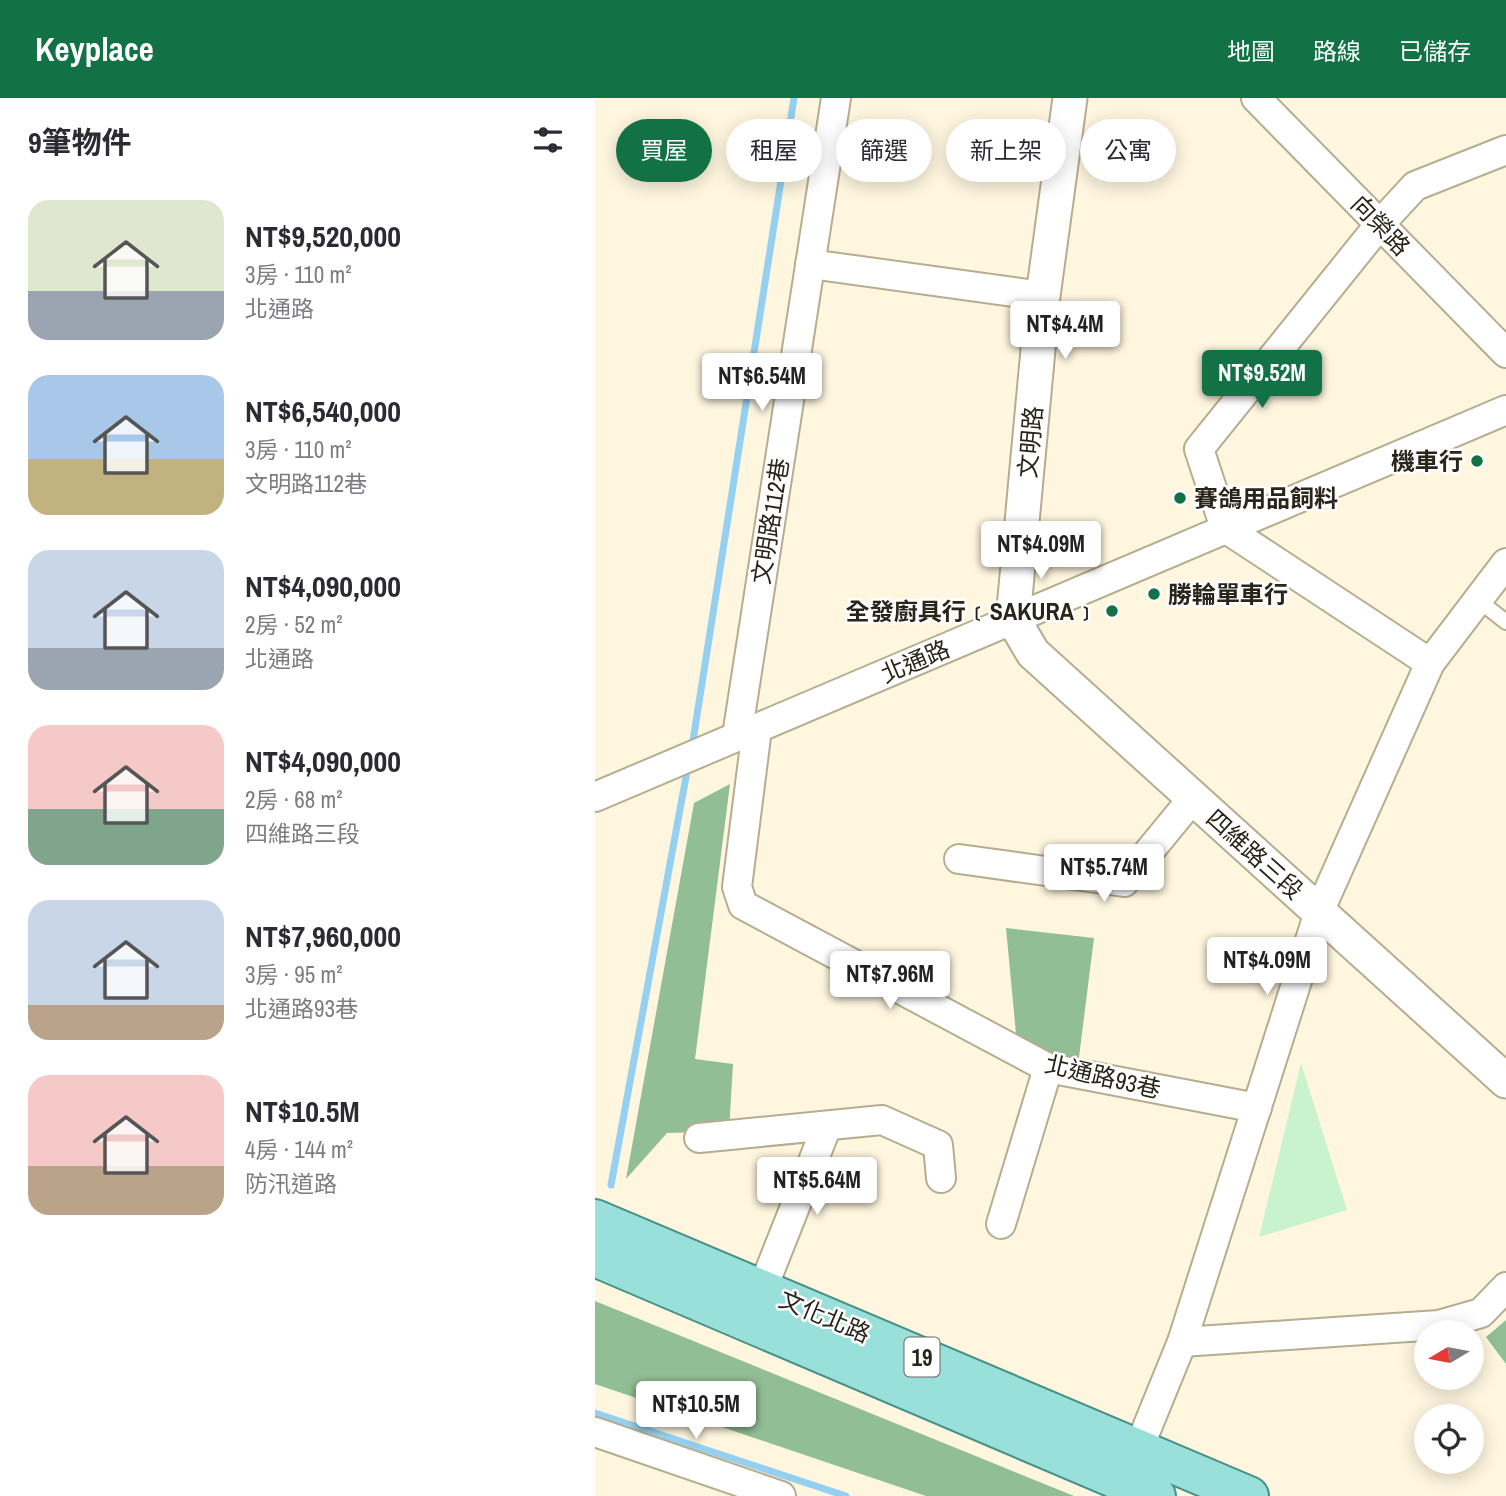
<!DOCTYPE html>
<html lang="zh-TW">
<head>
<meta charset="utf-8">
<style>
	body { margin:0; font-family:"Archivo Narrow","Noto Sans TC",sans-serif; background:#f7f7f7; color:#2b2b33; height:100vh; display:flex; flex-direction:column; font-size:26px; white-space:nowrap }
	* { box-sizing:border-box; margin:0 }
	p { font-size:23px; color:#7c7c81 }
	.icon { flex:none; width:38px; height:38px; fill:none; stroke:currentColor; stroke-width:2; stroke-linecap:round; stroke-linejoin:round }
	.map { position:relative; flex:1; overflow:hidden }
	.drawer { display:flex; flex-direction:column; background:#fff; width:595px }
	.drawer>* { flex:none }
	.top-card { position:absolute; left:21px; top:21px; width:665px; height:63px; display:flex; gap:14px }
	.needle { width:46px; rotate:260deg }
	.buttons { position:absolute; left:819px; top:1222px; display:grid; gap:14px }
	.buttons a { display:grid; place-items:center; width:70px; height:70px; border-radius:50%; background:#fff; box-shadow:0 4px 18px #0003; font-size:35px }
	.price { position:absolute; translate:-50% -60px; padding:0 16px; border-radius:7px; background:#fff; color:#222; font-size:23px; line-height:46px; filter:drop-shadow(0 2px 4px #0008) }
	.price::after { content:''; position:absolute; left:50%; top:42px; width:21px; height:16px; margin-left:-10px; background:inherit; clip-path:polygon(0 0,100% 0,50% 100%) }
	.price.selected { background:#137146; color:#fff }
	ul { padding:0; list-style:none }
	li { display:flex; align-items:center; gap:21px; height:175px; padding:0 28px }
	li span { display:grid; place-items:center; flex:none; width:196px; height:140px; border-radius:21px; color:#555 }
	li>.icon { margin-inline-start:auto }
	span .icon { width:84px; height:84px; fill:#fffc; stroke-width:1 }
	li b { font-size:30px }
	h2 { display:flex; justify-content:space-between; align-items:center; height:84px; padding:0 28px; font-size:30px }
	.pill { padding:0 24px; border-radius:32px; background:#fff; box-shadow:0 4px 18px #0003; font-size:24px; line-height:63px }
	.pill.selected { background:#137146; color:#fff }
	header { display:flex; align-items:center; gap:42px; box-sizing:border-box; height:98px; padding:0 35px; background:#137146; color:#fff }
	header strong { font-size:33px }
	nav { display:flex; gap:38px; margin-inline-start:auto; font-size:24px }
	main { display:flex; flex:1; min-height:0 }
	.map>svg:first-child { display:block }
	.green { fill:#c9f3cc }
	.forest { fill:#91be95 }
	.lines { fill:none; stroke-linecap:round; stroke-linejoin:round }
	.stream { stroke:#95d0f0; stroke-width:7 }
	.service-casing { stroke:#b6ad90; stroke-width:18 }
	.minor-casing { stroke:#b6ad90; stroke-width:32 }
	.tertiary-casing { stroke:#b6ad90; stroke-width:37 }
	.primary-casing { stroke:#469087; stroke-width:42 }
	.service { stroke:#fff; stroke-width:14 }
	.minor { stroke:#fff; stroke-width:28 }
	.tertiary { stroke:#fff; stroke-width:33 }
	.primary { stroke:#99dfda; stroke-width:38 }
	.poi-dot { fill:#137146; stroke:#fff; stroke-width:2.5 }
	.labels { text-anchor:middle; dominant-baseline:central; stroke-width:5; stroke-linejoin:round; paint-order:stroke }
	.shield { fill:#fff; stroke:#69665f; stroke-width:2 }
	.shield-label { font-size:23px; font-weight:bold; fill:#29251a }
	.street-label { font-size:24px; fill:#29251a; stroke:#fff }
	.poi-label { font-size:24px; font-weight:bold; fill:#29251a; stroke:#fff; text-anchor:end }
</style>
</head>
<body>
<header>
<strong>Keyplace</strong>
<nav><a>地圖</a><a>路線</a><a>已儲存</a></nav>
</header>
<main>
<section class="drawer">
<h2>9筆物件<svg class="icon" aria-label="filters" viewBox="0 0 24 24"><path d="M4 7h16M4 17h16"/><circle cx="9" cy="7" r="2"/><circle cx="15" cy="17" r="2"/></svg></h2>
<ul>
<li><span style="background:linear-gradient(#dfe7d0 65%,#9aa5b1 0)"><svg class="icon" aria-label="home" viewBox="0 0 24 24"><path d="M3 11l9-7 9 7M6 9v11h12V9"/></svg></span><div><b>NT$9,520,000</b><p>3房 · 110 m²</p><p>北通路</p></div></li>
<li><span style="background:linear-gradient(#a9c7e8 60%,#c2b280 0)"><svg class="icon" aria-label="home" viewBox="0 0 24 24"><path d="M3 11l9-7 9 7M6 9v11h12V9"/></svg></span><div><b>NT$6,540,000</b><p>3房 · 110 m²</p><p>文明路112巷</p></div></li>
<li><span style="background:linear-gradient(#c9d6e8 70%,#9aa5b1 0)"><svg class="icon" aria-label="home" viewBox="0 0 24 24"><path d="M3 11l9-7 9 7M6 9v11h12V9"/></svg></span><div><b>NT$4,090,000</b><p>2房 · 52 m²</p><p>北通路</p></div></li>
<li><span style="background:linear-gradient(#f6c9c9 60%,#7fa58c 0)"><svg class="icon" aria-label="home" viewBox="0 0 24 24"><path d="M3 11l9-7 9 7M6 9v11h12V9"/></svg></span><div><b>NT$4,090,000</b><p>2房 · 68 m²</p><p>四維路三段</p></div></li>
<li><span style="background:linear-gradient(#c9d6e8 75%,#b9a48a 0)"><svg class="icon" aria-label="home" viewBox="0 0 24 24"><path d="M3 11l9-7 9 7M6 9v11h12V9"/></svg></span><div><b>NT$7,960,000</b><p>3房 · 95 m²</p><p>北通路93巷</p></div></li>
<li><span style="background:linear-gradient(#f6c9c9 65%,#b9a48a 0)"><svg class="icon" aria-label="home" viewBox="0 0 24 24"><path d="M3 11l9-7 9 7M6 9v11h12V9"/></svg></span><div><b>NT$10.5M</b><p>4房 · 144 m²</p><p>防汛道路</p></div></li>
</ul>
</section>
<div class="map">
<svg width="911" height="1398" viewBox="0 0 911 1398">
	<rect width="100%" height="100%" fill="#fef6df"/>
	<polygon class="green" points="706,965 752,1112 664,1139"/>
	<g class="forest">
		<polygon points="135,686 100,961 138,966 134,1033 72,1035 31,1081 99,705"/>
		<polygon points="411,830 499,840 484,959 453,961 421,936"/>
		<polygon points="0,1203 479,1398 331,1398 0,1286"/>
		<polygon points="911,1222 911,1266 891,1239"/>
	</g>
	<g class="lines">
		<g class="stream">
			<polyline points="97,649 199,0"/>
			<polyline points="16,1087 93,668"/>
			<polyline points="0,1315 251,1398"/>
		</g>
		<defs>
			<polyline id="service" points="883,502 911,524"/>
			<g id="minor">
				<polyline points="661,0 911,255"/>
				<polyline points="215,166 448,198"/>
				<polyline points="835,565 630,430 604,351 785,126 820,88 911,52"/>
				<polyline points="162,631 142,789 148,807 453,970 662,1010"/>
				<polyline points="142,638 241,0"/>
				<polyline points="0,699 911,312"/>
				<polyline points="364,761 529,784 598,700"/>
				<polyline points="104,1040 287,1022 343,1047 346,1080"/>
				<polyline points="406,1126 453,970"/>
				<polyline points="167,1192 232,1028"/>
				<polyline points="587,1244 844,1227 886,1215 911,1189"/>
				<polyline points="0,1334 186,1398"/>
				<polyline points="536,1369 587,1244 724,814 835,565 911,465"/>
			</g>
			<polyline id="tertiary" points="475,0 448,198 418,521 438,555 911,983"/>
			<g id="primary">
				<polyline points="0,1121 654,1398"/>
				<polyline points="0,1159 561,1398"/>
			</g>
		</defs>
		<use href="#service" class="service-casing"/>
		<use href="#minor" class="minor-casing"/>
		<use href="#tertiary" class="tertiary-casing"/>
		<use href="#primary" class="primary-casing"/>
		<use href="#service" class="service"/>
		<use href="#minor" class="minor"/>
		<use href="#tertiary" class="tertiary"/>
		<use href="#primary" class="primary"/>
	</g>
	<g class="poi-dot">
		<circle cx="882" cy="363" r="7"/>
		<circle cx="585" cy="400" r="7"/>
		<circle cx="559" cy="496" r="7"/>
		<circle cx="517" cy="513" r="7"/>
	</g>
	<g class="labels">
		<rect class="shield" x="309.5" y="1239.5" width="35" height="39" rx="5"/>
		<g class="shield-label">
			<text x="327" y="1259">19</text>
		</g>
		<g class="street-label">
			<text transform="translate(786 127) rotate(46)">向榮路</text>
			<text transform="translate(435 344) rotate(-85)">文明路</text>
			<text transform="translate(175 423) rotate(-81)">文明路112巷</text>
			<text transform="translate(320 563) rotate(-23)">北通路</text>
			<text transform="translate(660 756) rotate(42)">四維路三段</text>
			<text transform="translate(508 978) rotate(13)">北通路93巷</text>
			<text transform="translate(230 1218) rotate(23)">文化北路</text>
		</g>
		<g class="poi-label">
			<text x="868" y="363">機車行</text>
			<text x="599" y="400" text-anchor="start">賽鴿用品飼料</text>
			<text x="573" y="496" text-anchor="start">勝輪單車行</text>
			<text x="503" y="513">全發廚具行﹝SAKURA﹞</text>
		</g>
	</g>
</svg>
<div class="buttons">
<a><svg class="needle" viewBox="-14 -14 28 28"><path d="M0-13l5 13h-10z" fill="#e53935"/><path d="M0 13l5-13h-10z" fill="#7c7c81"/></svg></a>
<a><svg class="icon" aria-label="locate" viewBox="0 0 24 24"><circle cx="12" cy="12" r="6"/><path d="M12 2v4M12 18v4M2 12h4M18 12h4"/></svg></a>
</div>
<b class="price" style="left:470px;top:263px">NT$4.4M</b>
<b class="price selected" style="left:667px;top:312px">NT$9.52M</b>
<b class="price" style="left:167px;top:315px">NT$6.54M</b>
<b class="price" style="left:446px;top:483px">NT$4.09M</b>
<b class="price" style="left:509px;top:806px">NT$5.74M</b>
<b class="price" style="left:672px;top:899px">NT$4.09M</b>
<b class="price" style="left:295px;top:913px">NT$7.96M</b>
<b class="price" style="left:222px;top:1119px">NT$5.64M</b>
<b class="price" style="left:101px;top:1343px">NT$10.5M</b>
<div class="top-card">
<a class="pill selected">買屋</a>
<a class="pill">租屋</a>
<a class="pill">篩選</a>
<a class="pill">新上架</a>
<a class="pill">公寓</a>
</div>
</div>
</main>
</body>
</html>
